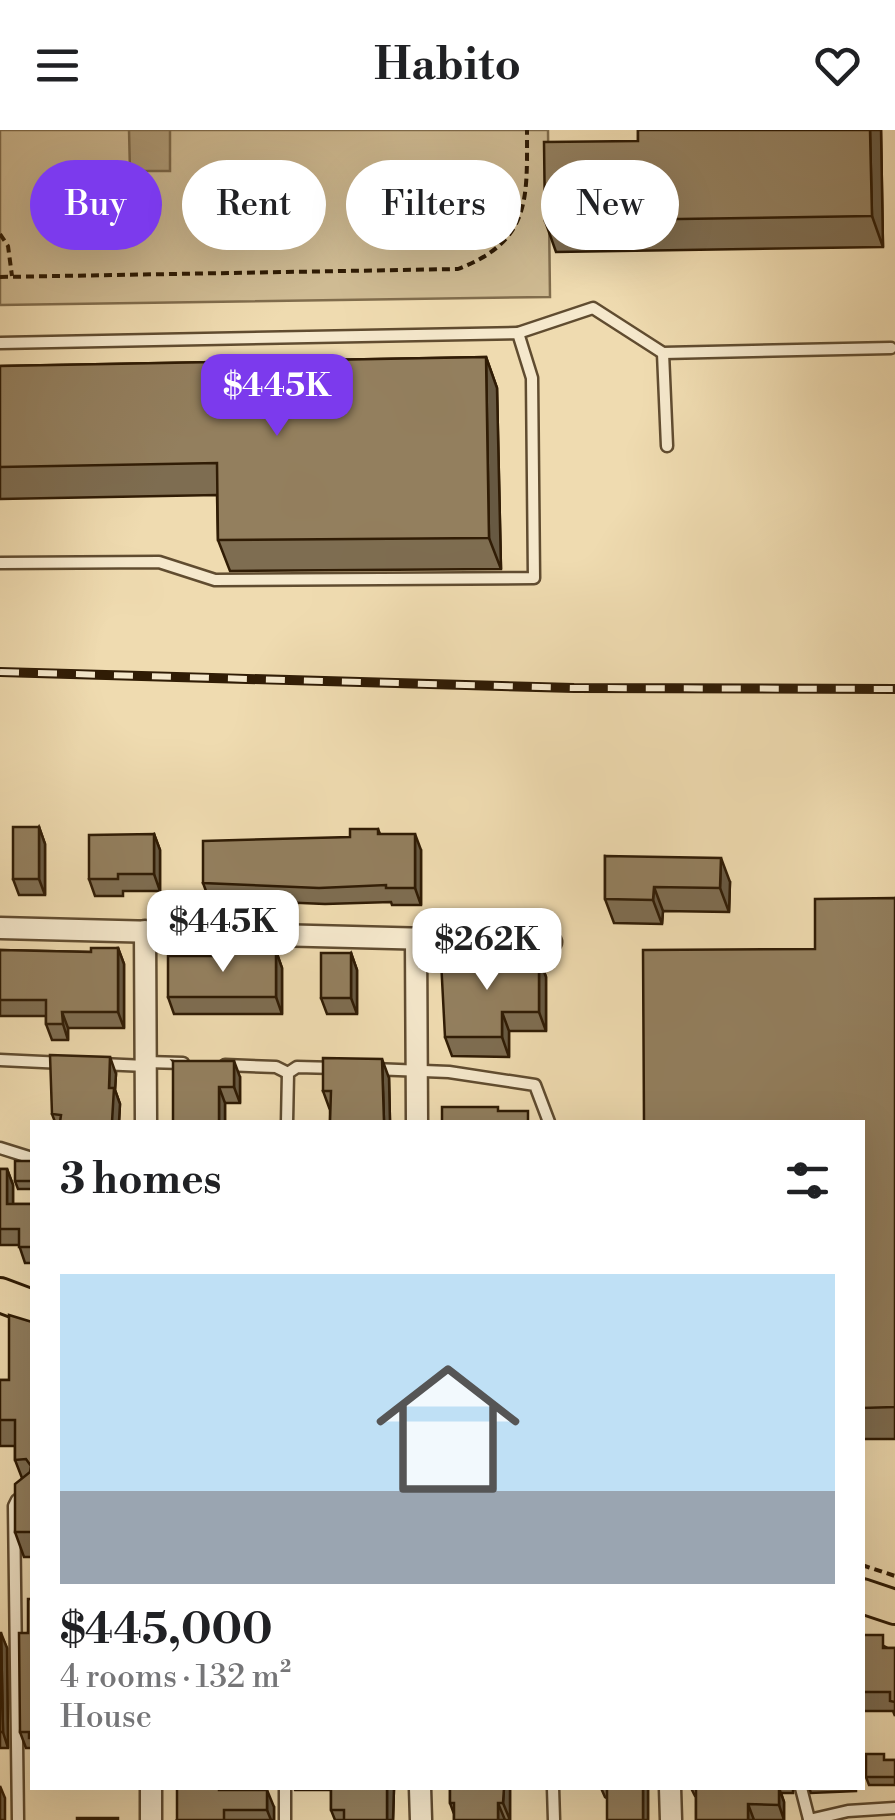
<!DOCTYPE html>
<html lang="en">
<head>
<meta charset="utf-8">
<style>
	body { margin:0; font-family:"Libre Bodoni",serif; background:#f6f6f6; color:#202124; height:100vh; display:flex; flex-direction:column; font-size:38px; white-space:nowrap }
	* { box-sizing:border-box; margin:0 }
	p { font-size:32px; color:#757577 }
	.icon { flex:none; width:55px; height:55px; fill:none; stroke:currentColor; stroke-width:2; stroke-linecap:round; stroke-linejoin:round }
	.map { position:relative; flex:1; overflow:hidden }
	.sheet { position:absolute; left:30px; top:990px; width:835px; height:670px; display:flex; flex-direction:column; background:#fff; border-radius:0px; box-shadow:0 10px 40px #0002 }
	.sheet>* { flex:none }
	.guide { position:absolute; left:30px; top:30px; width:835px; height:90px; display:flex; gap:20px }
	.price { position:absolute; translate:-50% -85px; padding:0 22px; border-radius:20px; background:#fff; color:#222; font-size:32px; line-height:65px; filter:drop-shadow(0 2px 5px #0008) }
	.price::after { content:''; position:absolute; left:50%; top:60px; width:30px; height:22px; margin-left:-15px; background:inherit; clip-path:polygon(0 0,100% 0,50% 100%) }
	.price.selected { background:#7c3aed; color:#fff }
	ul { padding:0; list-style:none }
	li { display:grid; align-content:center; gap:20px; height:530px; padding:0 30px }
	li+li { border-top:2px solid #e0e0e0 }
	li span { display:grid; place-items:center; height:310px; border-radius:0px; color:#555 }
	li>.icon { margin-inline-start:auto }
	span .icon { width:180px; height:180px; fill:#fffc; stroke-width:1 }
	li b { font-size:42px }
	h2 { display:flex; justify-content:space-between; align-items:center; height:120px; padding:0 30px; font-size:42px }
	.pill { padding:0 35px; border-radius:45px; background:#fff; box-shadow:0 10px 40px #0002; font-size:35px; line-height:90px }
	.pill.selected { background:#7c3aed; color:#fff }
	header { display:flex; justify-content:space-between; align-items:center; height:130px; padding:0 30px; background:#fff; font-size:45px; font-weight:700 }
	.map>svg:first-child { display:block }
	.green { fill:#cfbb93; stroke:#806c4c; stroke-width:2.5 }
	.water { fill:#ae9a76; stroke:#7c6849; stroke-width:2.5 }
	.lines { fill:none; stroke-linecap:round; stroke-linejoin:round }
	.service-casing { stroke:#604c30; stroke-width:15 }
	.minor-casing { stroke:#604c30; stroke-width:25 }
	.primary-casing { stroke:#301c05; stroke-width:38 }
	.path { stroke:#301c05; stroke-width:4; stroke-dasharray:8 5; stroke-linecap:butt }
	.service { stroke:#f5e8cc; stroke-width:10 }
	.minor { stroke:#f5e8cc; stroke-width:20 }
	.primary { stroke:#efdbb0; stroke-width:32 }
	.rail-casing { stroke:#301c05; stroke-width:10 }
	.rail { stroke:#f5e8cc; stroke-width:6; stroke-dasharray:19; stroke-linecap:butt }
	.wall { fill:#7e6d51; stroke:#301c05; stroke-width:2.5 }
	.shaded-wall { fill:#675942; stroke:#301c05; stroke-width:2.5 }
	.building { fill:#937f5e; stroke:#301c05; stroke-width:2.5 }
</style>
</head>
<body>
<header><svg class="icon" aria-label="menu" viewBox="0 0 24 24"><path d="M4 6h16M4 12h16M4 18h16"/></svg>Habito<svg class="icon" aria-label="heart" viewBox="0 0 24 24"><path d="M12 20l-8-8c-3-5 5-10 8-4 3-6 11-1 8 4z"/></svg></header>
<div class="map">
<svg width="895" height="1690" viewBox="0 0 895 1690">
	<rect width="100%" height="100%" fill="#efdbb0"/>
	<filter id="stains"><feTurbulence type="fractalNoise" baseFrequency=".002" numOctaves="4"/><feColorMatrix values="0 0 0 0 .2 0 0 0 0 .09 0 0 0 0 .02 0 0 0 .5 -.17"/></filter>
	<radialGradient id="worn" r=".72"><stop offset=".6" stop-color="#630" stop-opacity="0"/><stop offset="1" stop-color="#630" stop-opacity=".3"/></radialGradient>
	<polygon class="green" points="0,0 548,0 550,167 0,175"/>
	<polygon class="water" points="129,0 170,0 170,41 130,41"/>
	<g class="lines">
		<defs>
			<g id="service">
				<polyline points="518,203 593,178 663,223 891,218"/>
				<polyline points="0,213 518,203 532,248 534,448 215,450 159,432 0,433"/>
				<polyline points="663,223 667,316"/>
				<polyline points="0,930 64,933"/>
				<polyline points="146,932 183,933"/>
				<polyline points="101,934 146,936"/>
				<polyline points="225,935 276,937 288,943"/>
				<polyline points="373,939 449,942 535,955 549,992"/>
				<polyline points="287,992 288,943 297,937 336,938"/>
				<polyline points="0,1018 32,1028"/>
				<polyline points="285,1658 285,1690"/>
				<polyline points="553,1658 554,1690"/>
				<polyline points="801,1658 809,1689"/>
				<polyline points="18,1690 14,1376 17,1370 32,1362"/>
				<polyline points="809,1690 848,1681 895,1678"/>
			</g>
			<g id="minor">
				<polyline points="0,798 551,812"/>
				<polyline points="145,801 146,992"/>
				<polyline points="416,808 417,992"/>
				<polyline points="151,1658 151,1690"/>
				<polyline points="420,1658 421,1690"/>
				<polyline points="670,1658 671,1690"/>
			</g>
			<g id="primary">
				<polyline points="0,1165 32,1177"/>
				<polyline points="862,1466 895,1477"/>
			</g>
		</defs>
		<use href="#service" class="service-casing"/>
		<use href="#minor" class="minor-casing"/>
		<use href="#primary" class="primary-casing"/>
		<g class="path">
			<polyline points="0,104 8,116 12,146"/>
			<path d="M 0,147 L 458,139 C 531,111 527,69 527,0"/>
			<polyline points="862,1435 895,1446"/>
		</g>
		<use href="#service" class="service"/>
		<use href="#minor" class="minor"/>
		<use href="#primary" class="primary"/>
		<defs>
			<polyline id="rail" points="0,542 574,558 895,559"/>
		</defs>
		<use href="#rail" class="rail-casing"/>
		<use href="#rail" class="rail"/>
	</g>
	<g class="wall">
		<polygon points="638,0 881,0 883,117 556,122 545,91 638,11"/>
		<polygon points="486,227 497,258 501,439 230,441 218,410 217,365 0,369 0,236"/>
		<polygon points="39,697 45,714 45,765 19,765 13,749"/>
		<polygon points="378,699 380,704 421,720 421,775 392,775 391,772 325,774 209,769 203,753"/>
		<polygon points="154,704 160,720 160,761 123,761 123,766 95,766 89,749"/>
		<polygon points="605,726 730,752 729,782 663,781 662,794 614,793 605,769"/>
		<polygon points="895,768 895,1309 862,1309 862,992 815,819"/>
		<polygon points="118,818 124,834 124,898 68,898 68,910 52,910 46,894 46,886 0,886 0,820 91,822"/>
		<polygon points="276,821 282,838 282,884 174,884 168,867 213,826"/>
		<polygon points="351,823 357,840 357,884 327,884 321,868"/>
		<polygon points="539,828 546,847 546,901 509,901 509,927 452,926 445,907 474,830"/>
		<polygon points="173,931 240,947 240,973 225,973 225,992"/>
		<polygon points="116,944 115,960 120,974 119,992 55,992 52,984"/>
		<polygon points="389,948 390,992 330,992 330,980 323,961"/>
		<polygon points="32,1031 32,1059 18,1059 15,1051"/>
		<polygon points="0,1039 7,1039 13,1055 13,1074 32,1074 32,1133 25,1133 19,1115 0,1115"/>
		<polygon points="32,1192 32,1427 24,1427 15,1402 22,1348 15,1330 15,1316 0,1316 0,1250 9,1250"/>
		<polygon points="32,1469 32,1618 26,1618 20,1602 28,1503"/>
		<polygon points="0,1503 7,1518 8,1618 0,1618"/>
		<polygon points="862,1505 888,1518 895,1518 895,1586 893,1581 863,1581"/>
		<polygon points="886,1630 895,1630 895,1655 869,1655 866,1647"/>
		<polygon points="225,1658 225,1660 274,1677 274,1690 177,1690"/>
		<polygon points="294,1658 394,1658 393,1690 335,1690 331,1680 331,1660 295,1660"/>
		<polygon points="450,1658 510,1658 510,1690 454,1690 454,1684 450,1673"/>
		<polygon points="601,1658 648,1658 648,1690 605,1667"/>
		<polygon points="691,1658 793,1658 793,1663 781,1663 784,1672 784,1690 696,1690 696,1666 695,1666"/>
		<polygon points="809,1658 856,1658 856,1661 811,1663"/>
	</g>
	<g class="shaded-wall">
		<polygon points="870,0 881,0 883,117 872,86"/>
		<polygon points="486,227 497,258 501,439 489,408"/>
		<polygon points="39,697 45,714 45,765 39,749"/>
		<polygon points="154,704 160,720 160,761 154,744"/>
		<polygon points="415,704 421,720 421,775 415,758"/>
		<polygon points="721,728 730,752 729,782 720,758"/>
		<polygon points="654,757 663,781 662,794 653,770"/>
		<polygon points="118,818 124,834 124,898 118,882"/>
		<polygon points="276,821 282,838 282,884 276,867"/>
		<polygon points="351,823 357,840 357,884 351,868"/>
		<polygon points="539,828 546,847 546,901 539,882"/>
		<polygon points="62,882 68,898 68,910 63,894"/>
		<polygon points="502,882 509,901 509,927 502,907"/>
		<polygon points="110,927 116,944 115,960 120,974 119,992 112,992 109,958"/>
		<polygon points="382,929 389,948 390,992 384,992"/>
		<polygon points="234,931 240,947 240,973 234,957"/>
		<polygon points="219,957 225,973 225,992 219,992"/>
		<polygon points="7,1039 13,1055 13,1090 7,1074"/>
		<polygon points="1,1503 7,1518 8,1618 3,1602"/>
		<polygon points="0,1656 5,1668 5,1690 0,1690"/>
		<polygon points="387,1658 394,1658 393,1690 387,1690"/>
		<polygon points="504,1658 510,1658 510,1690 503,1673"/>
		<rect x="643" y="1658" width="5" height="32"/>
		<polygon points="779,1658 784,1672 784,1690 779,1675"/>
		<polygon points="267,1660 274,1677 274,1690 271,1690 267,1680"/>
		<polygon points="498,1673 505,1690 498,1690"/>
		<polygon points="748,1674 754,1690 748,1690"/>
	</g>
	<g class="building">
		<polygon points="638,0 870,0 872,86 545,91 544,12 638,11"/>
		<polygon points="486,227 489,408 218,410 217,333 0,337 0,236"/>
		<rect x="13" y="697" width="26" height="52"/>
		<polygon points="350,699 378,699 378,704 415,704 415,758 386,758 386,755 319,758 203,753 203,711 350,707"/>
		<polygon points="154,704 154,744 118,744 118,749 89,749 89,705"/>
		<polygon points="605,726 721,728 720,758 654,757 653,770 605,769"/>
		<polygon points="895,768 895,1277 862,1278 862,992 644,992 643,820 815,819 815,769"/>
		<polygon points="91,818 118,818 118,882 62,882 63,894 46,894 46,870 0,870 0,820 91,822"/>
		<polygon points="213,821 276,821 276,867 168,867 168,826 213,826"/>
		<rect x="321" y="823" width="30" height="45"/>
		<polygon points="474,825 539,828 539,882 502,882 502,907 445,907 441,830 474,830"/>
		<polygon points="50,925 110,927 109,958 114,958 112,992 60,992 61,985 52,984"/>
		<polygon points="323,928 382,929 384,992 330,992 331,961 323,961"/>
		<polygon points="173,931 234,931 234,957 219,957 219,992 173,992"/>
		<polygon points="442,977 498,977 498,981 528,981 528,992 442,992"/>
		<rect x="15" y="1031" width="17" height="20"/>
		<polygon points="0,1039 7,1039 7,1074 32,1074 32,1117 19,1117 19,1099 0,1099"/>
		<polygon points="9,1185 32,1192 32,1402 15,1402 15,1354 30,1342 31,1336 26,1329 15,1330 15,1290 0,1290 0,1250 9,1250"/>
		<polygon points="28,1469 32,1469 32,1608 29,1608 29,1602 20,1602 19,1503 28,1503"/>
		<polygon points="0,1503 1,1503 3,1602 0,1602"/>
		<polygon points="862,1505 883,1505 883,1518 895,1518 895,1572 890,1571 890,1562 862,1562"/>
		<polygon points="866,1624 884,1624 884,1630 895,1630 895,1647 866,1647"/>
		<polygon points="177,1658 219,1658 219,1660 267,1660 267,1680 224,1680 224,1690 177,1690"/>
		<polygon points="331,1658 387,1658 387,1690 344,1690 344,1680 331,1680"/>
		<polygon points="450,1658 504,1658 503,1673 498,1673 498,1690 454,1690 454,1673 450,1673"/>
		<rect x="607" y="1658" width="36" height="32"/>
		<polygon points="696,1658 779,1658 779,1675 748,1674 748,1690 696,1690"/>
		<rect x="77" y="1688" width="41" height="2"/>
	</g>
	<rect width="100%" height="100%" filter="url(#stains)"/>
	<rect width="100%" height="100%" fill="url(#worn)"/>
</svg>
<b class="price selected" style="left:277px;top:309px">$445K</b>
<b class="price" style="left:223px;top:845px">$445K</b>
<b class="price" style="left:487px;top:863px">$262K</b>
<div class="guide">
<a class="pill selected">Buy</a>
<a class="pill">Rent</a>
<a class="pill">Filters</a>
<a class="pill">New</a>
</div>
<section class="sheet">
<h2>3 homes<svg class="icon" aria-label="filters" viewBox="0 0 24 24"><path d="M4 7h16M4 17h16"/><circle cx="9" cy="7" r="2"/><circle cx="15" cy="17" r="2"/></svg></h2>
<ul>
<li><span style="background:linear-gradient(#bfe0f5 70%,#9aa5b1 0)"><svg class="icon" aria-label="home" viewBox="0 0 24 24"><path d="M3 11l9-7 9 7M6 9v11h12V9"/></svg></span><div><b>$445,000</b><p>4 rooms · 132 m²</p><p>House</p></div></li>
</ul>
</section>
</div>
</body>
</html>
